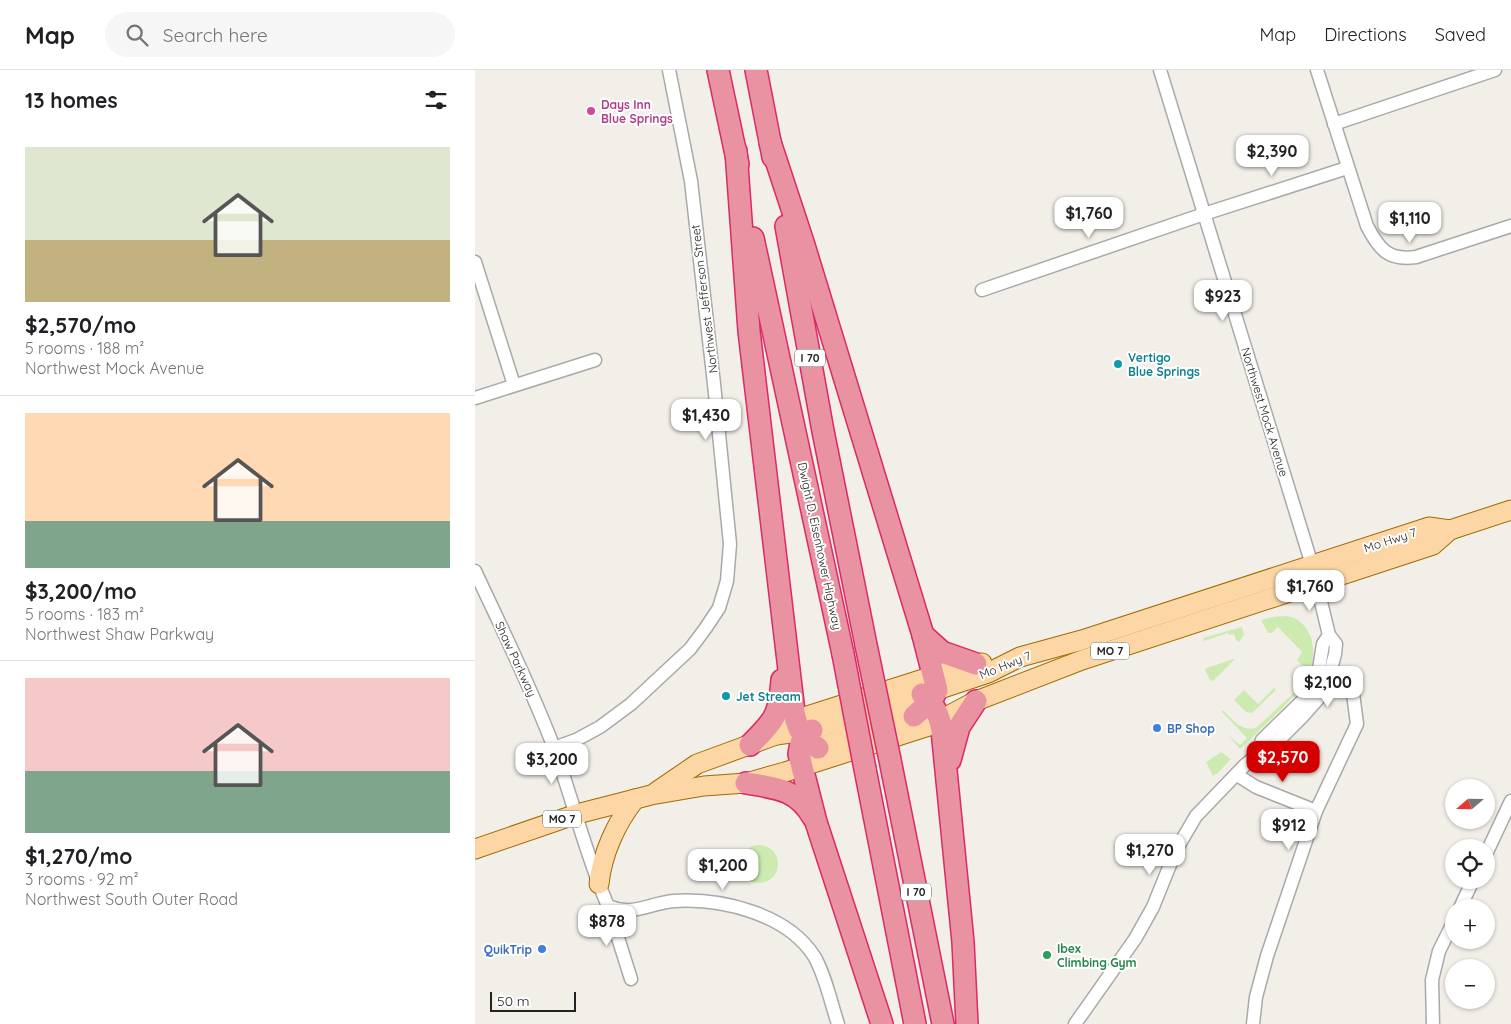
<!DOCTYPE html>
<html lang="en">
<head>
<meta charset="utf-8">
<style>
	body { margin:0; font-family:Quicksand,sans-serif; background:#f6f6f6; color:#202124; height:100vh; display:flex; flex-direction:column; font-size:19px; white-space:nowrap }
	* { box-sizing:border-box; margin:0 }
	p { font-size:16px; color:#757577 }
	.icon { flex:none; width:28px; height:28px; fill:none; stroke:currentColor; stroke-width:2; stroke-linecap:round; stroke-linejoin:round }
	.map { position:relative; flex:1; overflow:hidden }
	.sheet { display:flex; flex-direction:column; background:#fff; width:475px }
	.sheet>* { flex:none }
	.needle { width:32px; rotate:250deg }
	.controls { position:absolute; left:970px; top:709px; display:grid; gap:10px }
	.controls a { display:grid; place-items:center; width:50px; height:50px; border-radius:50%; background:#fff; box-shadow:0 1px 4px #0004; font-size:25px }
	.scale { position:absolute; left:15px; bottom:12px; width:86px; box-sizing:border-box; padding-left:5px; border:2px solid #222; border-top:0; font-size:14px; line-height:18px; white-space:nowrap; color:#222; -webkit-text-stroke:4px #fff; paint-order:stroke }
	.price { position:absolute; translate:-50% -42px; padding:0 11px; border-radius:10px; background:#fff; color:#222; font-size:16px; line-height:32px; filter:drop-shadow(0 1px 2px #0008) }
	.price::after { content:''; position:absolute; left:50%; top:30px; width:15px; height:11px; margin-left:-8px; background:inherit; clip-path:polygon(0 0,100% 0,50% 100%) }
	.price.selected { background:#d40000; color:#fff }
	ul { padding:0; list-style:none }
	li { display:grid; align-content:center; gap:10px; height:265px; padding:0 25px }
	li+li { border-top:1px solid #e0e0e0 }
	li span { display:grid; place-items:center; height:155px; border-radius:0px; color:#555 }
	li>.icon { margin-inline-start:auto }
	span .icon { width:90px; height:90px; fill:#fffc; stroke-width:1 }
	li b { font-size:21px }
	h2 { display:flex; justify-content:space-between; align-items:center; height:60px; padding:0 25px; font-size:21px }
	header { display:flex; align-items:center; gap:30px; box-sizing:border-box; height:70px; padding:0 25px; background:#fff; border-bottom:1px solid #e0e0e0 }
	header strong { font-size:24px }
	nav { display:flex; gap:28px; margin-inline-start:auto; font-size:18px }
	.search { width:350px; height:45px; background:#f6f6f6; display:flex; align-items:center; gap:12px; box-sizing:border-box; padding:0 18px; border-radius:28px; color:#757577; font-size:19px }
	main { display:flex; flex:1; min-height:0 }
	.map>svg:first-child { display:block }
	.grass { fill:#cdebb0 }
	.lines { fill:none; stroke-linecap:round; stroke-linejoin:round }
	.street-casing { stroke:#a9a9a9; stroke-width:15 }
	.primary-casing { stroke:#a06b00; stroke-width:21 }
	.highway-casing { stroke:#dc2a67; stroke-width:24 }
	.street { stroke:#fff; stroke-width:12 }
	.primary { stroke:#fcd6a4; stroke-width:19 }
	.highway { stroke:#e892a2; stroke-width:21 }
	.highway-bridge-casing { stroke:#dc2a67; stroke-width:24; stroke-linecap:butt }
	.highway-bridge { stroke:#e892a2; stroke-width:21 }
	.hotel-dot { fill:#d1479c; stroke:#fff; stroke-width:2 }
	.culture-dot { fill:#0f9aa8; stroke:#fff; stroke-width:2 }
	.shop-dot { fill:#3f7fe0; stroke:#fff; stroke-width:2 }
	.leisure-dot { fill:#2e9e5b; stroke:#fff; stroke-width:2 }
	.labels { text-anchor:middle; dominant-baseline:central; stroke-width:4; stroke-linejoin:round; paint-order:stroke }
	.shield { fill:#fff; stroke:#646464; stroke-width:1 }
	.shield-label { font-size:11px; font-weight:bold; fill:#222 }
	.hotel-label { font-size:12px; font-weight:bold; fill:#b23c85; stroke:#fff; text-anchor:start }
	.street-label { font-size:12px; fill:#222; stroke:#fff }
	.culture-label { font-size:12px; font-weight:bold; fill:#0d838f; stroke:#fff; text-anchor:start }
	.shop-label { font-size:12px; font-weight:bold; fill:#366cbe; stroke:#fff; text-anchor:start }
	.leisure-label { font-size:12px; font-weight:bold; fill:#27864d; stroke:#fff; text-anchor:start }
</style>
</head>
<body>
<header>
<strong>Map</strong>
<div class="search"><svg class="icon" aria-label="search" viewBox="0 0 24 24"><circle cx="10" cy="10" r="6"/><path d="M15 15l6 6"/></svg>Search here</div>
<nav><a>Map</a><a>Directions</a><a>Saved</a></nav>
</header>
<main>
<section class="sheet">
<h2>13 homes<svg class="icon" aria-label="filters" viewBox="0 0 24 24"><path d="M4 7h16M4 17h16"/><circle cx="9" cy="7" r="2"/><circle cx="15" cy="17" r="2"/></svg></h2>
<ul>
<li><span style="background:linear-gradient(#dfe7d0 60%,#c2b280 0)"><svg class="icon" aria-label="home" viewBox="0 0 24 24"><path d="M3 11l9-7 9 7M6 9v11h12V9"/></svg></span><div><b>$2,570/mo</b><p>5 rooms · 188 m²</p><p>Northwest Mock Avenue</p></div></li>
<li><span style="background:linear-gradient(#ffd9b3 70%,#7fa58c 0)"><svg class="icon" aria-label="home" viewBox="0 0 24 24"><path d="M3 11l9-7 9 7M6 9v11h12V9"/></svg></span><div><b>$3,200/mo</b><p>5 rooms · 183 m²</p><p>Northwest Shaw Parkway</p></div></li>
<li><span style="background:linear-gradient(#f6c9c9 60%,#7fa58c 0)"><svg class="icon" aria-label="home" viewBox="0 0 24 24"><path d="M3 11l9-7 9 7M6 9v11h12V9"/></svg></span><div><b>$1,270/mo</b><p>3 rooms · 92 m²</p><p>Northwest South Outer Road</p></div></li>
</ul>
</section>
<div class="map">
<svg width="1036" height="954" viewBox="0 0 1036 954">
	<rect width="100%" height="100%" fill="#f2efe9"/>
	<g class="grass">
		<path d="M 812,546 C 824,548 832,556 836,568 C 846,601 820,626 798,647 C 787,657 777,669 765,679 L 754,666 L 765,675 L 772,668 L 747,642 L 748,640 C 758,650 766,662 781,658 L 824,618 C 831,608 831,598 822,590 L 827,582 L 803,557 L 797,563 L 793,563 L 786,550 L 798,547 Z"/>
		<polygon points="767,557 769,565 764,572 761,570 759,564 754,565 753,563 729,571 728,568"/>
		<polygon points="758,589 759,590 738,611 735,610 730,600 732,598"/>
		<polygon points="799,618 801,620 777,643 771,642 759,630 769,620 783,634"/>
		<polygon points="746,682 756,689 743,703 738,706 731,692"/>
		<circle cx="284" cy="794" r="19"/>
	</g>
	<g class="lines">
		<defs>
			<g id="street">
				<path d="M 842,0 L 892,156 C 904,179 913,191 941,187 L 1036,156"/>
				<polyline points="859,54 1020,0"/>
				<polyline points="0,192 39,315"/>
				<polyline points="507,220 729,144 872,98"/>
				<polyline points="0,328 120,290"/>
				<path d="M 0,501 C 27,559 56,617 79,678 C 98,730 111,786 133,836 C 159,847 174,833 199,831 C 247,828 312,844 339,886 C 350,904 356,933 363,954"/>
				<polyline points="79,678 101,670 125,657 156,634 215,579 230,559 244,538 252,511 255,474 239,314 216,111 194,0"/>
				<polyline points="782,685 787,670 827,631 836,620 843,605 848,574 854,565"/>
				<polyline points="762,705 781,717 841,741"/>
				<polyline points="1011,784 1036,731"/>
				<polyline points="133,836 156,909"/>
				<polyline points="985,838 998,810"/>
				<polyline points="600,954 660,869 678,837 701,780 721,746 770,695 782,685 797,677 827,647 843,629 854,607 860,584 861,574 854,565 837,495 685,0"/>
				<polyline points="778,954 781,927 792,886 841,741 882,654 876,608"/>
				<polyline points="958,954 957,910 964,881 979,851"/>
			</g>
			<g id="primary">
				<polyline points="301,665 337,660 462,620 513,603 545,587 607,570 954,457 975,460"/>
				<polyline points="330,682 454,641"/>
				<polyline points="181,722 222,694 301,665 329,647 467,603 507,593"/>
				<polyline points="0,779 102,744 176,725 229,716 271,713 310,702 454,656 501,631 607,590 958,475 975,460 1036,440"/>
				<path d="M 124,814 C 127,784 141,753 160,729"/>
			</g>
			<g id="highway">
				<polyline points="243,0 263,94"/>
				<polyline points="281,0 298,87"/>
				<polyline points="295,72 328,172 448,565 462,620 456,631 439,646"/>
				<path d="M 261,81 L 274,261 L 319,642 C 323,662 327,667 343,678"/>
				<polyline points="311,156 348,361 391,575"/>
				<polyline points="278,168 368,584"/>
				<polyline points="448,565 467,582 501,594"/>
				<path d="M 447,624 C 459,634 464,644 467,660 L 488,872 L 492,954"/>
				<polyline points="337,660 326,673 324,684 327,697 341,752 407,954"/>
				<path d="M 275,675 C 300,650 304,646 307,610"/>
				<polyline points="415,690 468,954"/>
				<polyline points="475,690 484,657 501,631"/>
				<polyline points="390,699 440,954"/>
				<path d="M 271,713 C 301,718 322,719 338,747"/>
			</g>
		</defs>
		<use href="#street" class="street-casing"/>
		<use href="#primary" class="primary-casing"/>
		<use href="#highway" class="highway-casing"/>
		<use href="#street" class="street"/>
		<use href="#primary" class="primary"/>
		<use href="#highway" class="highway"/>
		<defs>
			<g id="highway-bridge">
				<polyline points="391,575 415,690"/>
				<polyline points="368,584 390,699"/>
			</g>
		</defs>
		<use href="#highway-bridge" class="highway-bridge-casing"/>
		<use href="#highway-bridge" class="highway-bridge"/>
	</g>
	<circle class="hotel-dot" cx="116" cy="41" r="5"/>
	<g class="culture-dot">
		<circle cx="643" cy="294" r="5"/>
		<circle cx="251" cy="626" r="5"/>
	</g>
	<g class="shop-dot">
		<circle cx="682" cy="658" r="5"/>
		<circle cx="67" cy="879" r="5"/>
	</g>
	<circle class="leisure-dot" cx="572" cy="885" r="5"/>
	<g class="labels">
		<g class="shield">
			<rect x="320" y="279.5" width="30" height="17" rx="4"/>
			<rect x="616" y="572.5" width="38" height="17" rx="4"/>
			<rect x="68" y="740.5" width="38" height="17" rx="4"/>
			<rect x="426" y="813.5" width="30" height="17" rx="4"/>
		</g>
		<g class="shield-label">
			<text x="335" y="288">I 70</text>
			<text x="635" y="581">MO 7</text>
			<text x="87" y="749">MO 7</text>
			<text x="441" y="822">I 70</text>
		</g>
		<g class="hotel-label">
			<text x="126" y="34">Days Inn<tspan x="126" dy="14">Blue Springs</tspan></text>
		</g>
		<g class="street-label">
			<text transform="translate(229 229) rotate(-97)">Northwest Jefferson Street</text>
			<text transform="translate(790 342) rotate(73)">Northwest Mock Avenue</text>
			<text transform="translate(915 470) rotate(-18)">Mo Hwy 7</text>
			<text transform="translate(345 476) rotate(78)">Dwight D. Eisenhower Highway</text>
			<text transform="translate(41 589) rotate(65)">Shaw Parkway</text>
			<text transform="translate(530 595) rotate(-22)">Mo Hwy 7</text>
		</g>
		<g class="culture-label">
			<text x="653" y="287">Vertigo<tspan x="653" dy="14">Blue Springs</tspan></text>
			<text x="261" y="626">Jet Stream</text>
		</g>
		<g class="shop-label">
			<text x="692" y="658">BP Shop</text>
			<text x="57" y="879" text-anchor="end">QuikTrip</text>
		</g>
		<g class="leisure-label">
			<text x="582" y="878">Ibex<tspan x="582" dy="14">Climbing Gym</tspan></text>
		</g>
	</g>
</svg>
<div class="controls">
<a><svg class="needle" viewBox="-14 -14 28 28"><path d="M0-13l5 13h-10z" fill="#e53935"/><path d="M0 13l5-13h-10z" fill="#757577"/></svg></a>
<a><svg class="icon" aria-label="locate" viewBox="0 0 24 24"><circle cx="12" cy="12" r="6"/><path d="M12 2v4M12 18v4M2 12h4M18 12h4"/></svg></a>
<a>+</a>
<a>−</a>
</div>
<div class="scale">50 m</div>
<b class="price" style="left:797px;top:107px">$2,390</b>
<b class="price" style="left:614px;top:169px">$1,760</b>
<b class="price" style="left:935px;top:174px">$1,110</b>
<b class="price" style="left:748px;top:252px">$923</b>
<b class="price" style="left:231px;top:371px">$1,430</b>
<b class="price" style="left:835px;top:542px">$1,760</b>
<b class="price" style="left:853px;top:638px">$2,100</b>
<b class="price selected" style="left:808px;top:713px">$2,570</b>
<b class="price" style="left:77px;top:715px">$3,200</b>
<b class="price" style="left:814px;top:781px">$912</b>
<b class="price" style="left:675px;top:806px">$1,270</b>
<b class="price" style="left:248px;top:821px">$1,200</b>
<b class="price" style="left:132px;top:877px">$878</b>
</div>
</main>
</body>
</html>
